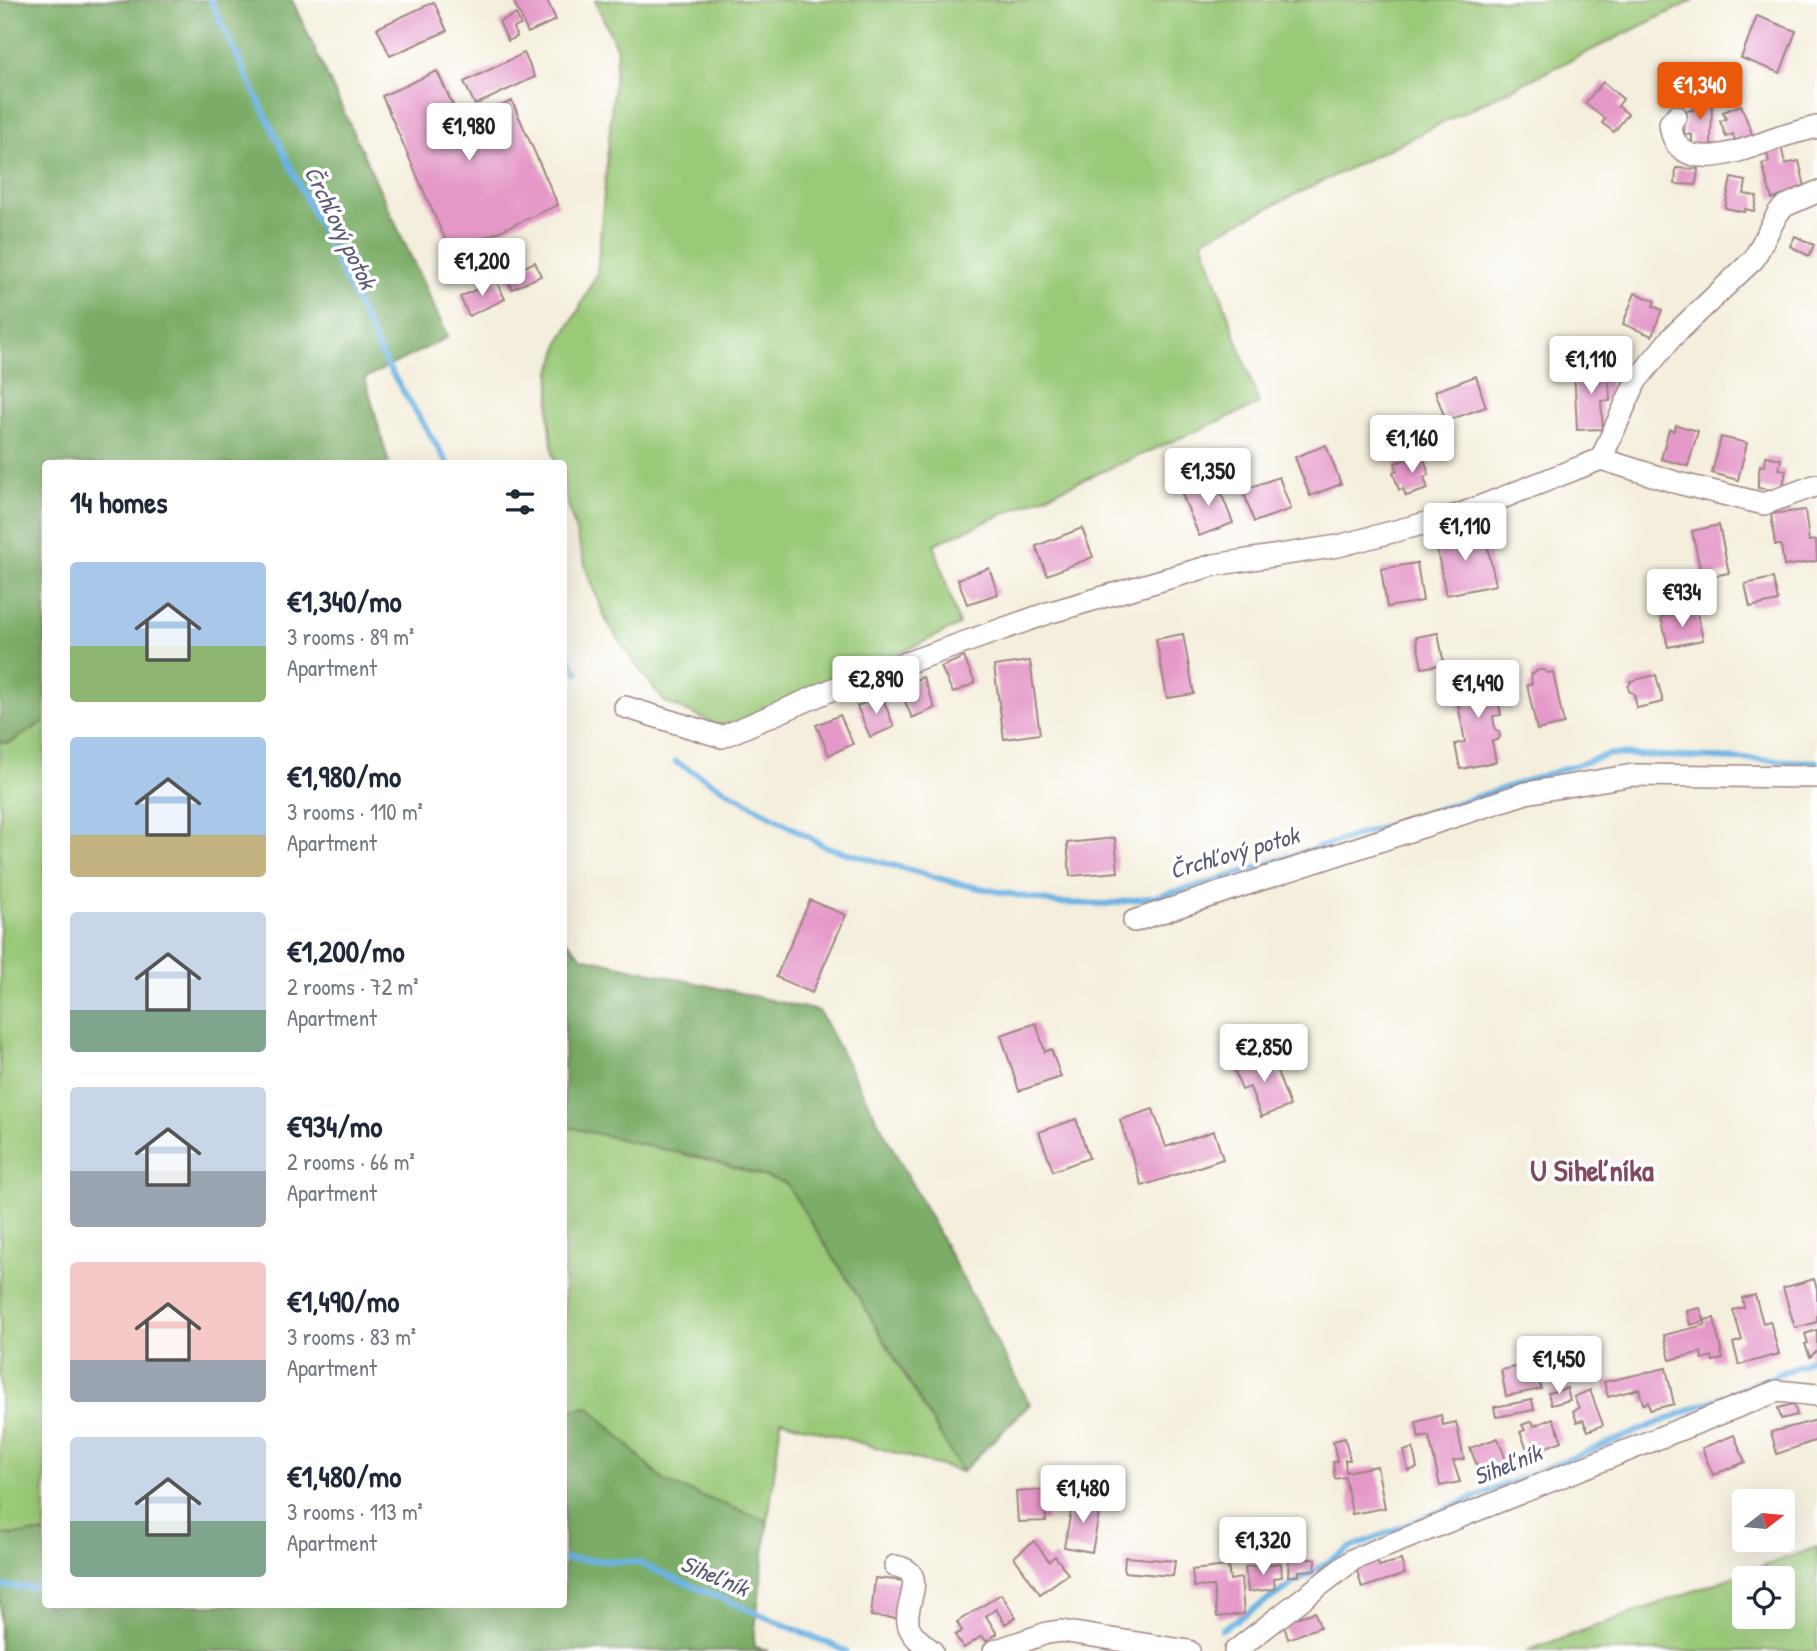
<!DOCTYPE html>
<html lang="en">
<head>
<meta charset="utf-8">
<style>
	body { margin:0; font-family:"Patrick Hand",sans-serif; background:#f2f2f3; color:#1f2937; height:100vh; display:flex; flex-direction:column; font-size:26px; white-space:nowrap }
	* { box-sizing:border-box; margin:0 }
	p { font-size:23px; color:#747a83 }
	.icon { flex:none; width:38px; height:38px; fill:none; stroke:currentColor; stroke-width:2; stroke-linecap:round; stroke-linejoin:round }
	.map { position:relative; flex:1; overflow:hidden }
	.side { position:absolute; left:42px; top:460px; width:525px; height:1148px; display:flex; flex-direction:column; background:#fff; border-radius:7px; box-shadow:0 7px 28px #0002 }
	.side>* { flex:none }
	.needle { width:46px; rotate:74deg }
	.fabs { position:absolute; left:1732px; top:1489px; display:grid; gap:14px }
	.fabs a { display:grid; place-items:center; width:63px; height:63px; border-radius:7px; background:#fff; box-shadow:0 7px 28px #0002; font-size:35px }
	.price { position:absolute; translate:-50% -60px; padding:0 16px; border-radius:7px; background:#fff; color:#222; font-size:23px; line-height:46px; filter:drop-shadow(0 2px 4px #0008) }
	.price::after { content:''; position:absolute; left:50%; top:42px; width:21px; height:16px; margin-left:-10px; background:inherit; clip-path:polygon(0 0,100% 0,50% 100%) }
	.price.current { background:#ea580c; color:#fff }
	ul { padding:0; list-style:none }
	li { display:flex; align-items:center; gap:21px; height:175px; padding:0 28px }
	li span { display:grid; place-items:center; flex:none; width:196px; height:140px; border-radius:7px; color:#555 }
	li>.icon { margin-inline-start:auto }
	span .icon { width:84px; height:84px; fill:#fffc; stroke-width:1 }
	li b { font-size:30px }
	h2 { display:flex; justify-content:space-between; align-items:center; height:84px; padding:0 28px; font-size:30px }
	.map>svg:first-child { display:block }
	.green { fill:#9ac978; stroke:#727452; stroke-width:2; fill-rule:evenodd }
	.forest { fill:#7bad68; stroke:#62664a; stroke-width:2 }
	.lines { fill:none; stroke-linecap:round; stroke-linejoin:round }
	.stream { stroke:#6cb2e3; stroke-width:6 }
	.building { fill:#e599c9 }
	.minor-casing { stroke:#9f8684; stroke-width:24 }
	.minor { stroke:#fff; stroke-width:21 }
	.labels { text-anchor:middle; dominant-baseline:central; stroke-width:7; stroke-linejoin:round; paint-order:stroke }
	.water-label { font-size:24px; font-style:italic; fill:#585a75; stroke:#fff }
	.district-label { font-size:30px; font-weight:bold; fill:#804a62; stroke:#fff }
</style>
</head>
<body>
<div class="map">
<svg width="1817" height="1651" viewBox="0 0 1817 1651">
	<rect width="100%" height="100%" fill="#fff"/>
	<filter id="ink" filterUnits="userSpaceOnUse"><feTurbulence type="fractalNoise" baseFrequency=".0143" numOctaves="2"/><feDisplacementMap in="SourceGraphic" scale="14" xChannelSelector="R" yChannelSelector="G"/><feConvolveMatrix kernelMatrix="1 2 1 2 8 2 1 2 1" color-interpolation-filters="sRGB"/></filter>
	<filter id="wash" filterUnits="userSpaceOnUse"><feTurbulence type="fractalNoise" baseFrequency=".00686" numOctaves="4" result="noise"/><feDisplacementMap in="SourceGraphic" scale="28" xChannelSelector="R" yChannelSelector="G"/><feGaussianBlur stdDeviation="1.57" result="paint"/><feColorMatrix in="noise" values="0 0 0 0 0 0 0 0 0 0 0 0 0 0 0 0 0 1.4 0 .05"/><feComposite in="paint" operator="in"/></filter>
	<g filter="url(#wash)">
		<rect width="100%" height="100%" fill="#f4eedc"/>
		<g class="green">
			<polygon points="595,0 1694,0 1202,240 1259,404 934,544 959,625 775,712 733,728 714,723 665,702 644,676 607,622 589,578 564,490 564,464 556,464 553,454 549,416 551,372 561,339 577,313 597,273 617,49"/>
			<polygon points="45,721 45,1533 0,1535 0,742 10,743"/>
			<polygon points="564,1126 714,1161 786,1183 855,1291 962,1472 781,1420 768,1521 665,1482 589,1407 564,1411"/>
			<path d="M 1817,1547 L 1817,1651 L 1526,1651 ZM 1745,1578 L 1783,1578 L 1783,1617 L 1745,1617 Z"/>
		</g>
		<g class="forest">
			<polygon points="0,0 292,0 448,337 365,378 389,464 46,464 45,721 10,743 0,742"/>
			<polygon points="564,938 582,957 819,1011 1030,1404 962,1472 855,1291 786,1183 714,1161 564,1126"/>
			<polygon points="589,1407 665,1482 768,1521 753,1646 769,1651 0,1651 0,1535 45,1533 46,1605 564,1605 564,1411"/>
		</g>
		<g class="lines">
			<g class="stream">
				<polyline points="210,0 384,360 448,464"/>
				<polyline points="564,649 578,673"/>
				<polyline points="676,762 826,847 960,884 1057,903 1106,904 1155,897 1209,883 1610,754 1817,762"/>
				<polyline points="564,1559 636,1562 846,1651"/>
				<polyline points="0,1586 46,1588"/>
				<polyline points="1222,1629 1350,1548 1803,1364 1817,1354"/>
			</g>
		</g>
		<g id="blocks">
			<g class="building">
				<polygon points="513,0 547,0 556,20 528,33"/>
				<polygon points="434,2 447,31 390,56 377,28"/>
				<polygon points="516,14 521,25 513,28 517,37 508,41 499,22"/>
				<polygon points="1757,16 1796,31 1780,73 1741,58"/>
				<polygon points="524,53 535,77 475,105 464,82"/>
				<polygon points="437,71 461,123 512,101 558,205 451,253 382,96"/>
				<polygon points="1603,82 1623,99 1618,106 1628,114 1614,132 1602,123 1605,119 1585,103"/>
				<polygon points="1694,98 1712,99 1711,146 1692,145 1692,135 1684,134 1686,111 1693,110"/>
				<polygon points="1741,105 1754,139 1737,146 1733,134 1726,137 1720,121 1726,119 1723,112"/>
				<polygon points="1781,145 1785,164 1799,161 1806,191 1772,199 1762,164 1769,162 1766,149"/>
				<polygon points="1676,168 1698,169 1696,185 1675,184"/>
				<polygon points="1731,178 1746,181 1744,194 1757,196 1754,211 1745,209 1744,212 1725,208"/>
				<polygon points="1795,236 1814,245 1809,256 1790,246"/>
				<polygon points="535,262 541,276 512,289 506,275"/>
				<polygon points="496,280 505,299 469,316 460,297"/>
				<polygon points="1635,293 1655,301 1653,306 1662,310 1652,336 1623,324"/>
				<polygon points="1608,366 1610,401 1601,401 1603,429 1577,430 1574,368"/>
				<polygon points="1476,376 1486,407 1446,421 1435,391"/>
				<polygon points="1676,425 1698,431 1688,466 1661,459 1669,429 1674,431"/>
				<polygon points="1721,437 1747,443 1738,480 1712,473"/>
				<polygon points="1326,445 1341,484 1310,496 1295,457"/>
				<polygon points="1423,454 1429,475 1424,477 1428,489 1406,496 1403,489 1399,490 1393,472 1397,470 1395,463"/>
				<polygon points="1766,456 1781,459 1779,469 1786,470 1782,491 1758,488 1758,480 1760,465 1765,466"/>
				<polygon points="1279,477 1291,509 1254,522 1243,490"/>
				<polygon points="1216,480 1233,523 1199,536 1182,494"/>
				<polygon points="1805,510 1809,541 1816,540 1817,561 1784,566 1781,545 1775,545 1771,514"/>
				<polygon points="1719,525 1729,573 1702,578 1692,531"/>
				<polygon points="1082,528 1093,557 1047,575 1036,546"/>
				<polygon points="1484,530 1496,585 1446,595 1435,540"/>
				<polygon points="1417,563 1423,601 1387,607 1381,569"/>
				<polygon points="989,568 998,594 967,604 958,579"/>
				<polygon points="1773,578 1778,601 1750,607 1745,584"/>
				<polygon points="1697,612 1703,640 1668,647 1661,617 1676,614 1676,617"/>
				<polygon points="1438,633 1444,664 1422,668 1416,637"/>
				<polygon points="1183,634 1194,694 1167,698 1156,639"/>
				<polygon points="964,657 975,683 953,693 941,667"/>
				<polygon points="1030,661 1040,734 1004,739 994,666"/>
				<polygon points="1538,670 1544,670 1548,673 1553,672 1564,724 1537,730 1527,685 1532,684 1531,675"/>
				<polygon points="1494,674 1501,715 1493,716 1495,729 1499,732 1500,737 1497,740 1492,741 1496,762 1460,769 1455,744 1465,742 1454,681"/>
				<polygon points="1656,675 1663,702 1637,708 1634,694 1629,691 1628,687 1631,682 1630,681"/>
				<polygon points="923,677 935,708 912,718 899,687"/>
				<polygon points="882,696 894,727 870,737 857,706"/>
				<polygon points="840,715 853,744 829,755 816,725"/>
				<polygon points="1115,838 1118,872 1070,876 1067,843"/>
				<polygon points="810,900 846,915 812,993 776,977"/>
				<polygon points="1036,1023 1045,1052 1051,1049 1061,1077 1019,1091 1001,1035"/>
				<polygon points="1278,1052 1284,1067 1276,1069 1290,1106 1261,1117 1250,1087 1242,1090 1234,1069"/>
				<polygon points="1153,1109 1166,1147 1214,1131 1223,1159 1142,1186 1120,1120"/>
				<polygon points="1076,1119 1089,1158 1053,1171 1039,1132"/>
				<polygon points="1814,1279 1817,1289 1817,1322 1795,1328 1783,1288"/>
				<polygon points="1755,1295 1763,1323 1770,1321 1779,1354 1739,1365 1733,1343 1742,1340 1733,1310 1744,1307 1742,1298"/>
				<polygon points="1700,1308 1705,1321 1704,1320 1714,1318 1723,1359 1713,1361 1712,1356 1702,1359 1701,1352 1670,1360 1664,1335 1705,1325 1705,1321 1690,1325 1687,1311"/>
				<polygon points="1817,1330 1817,1350 1810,1357 1805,1344 1808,1343 1805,1334"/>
				<polygon points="1536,1363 1541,1389 1506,1396 1501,1370"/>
				<polygon points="1666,1368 1674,1404 1650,1410 1648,1402 1643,1404 1639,1389 1608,1397 1604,1382"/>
				<polygon points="1567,1388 1570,1400 1551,1405 1548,1393"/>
				<polygon points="1590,1390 1603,1425 1588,1431 1583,1420 1577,1422 1573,1411 1579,1408 1574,1397"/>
				<polygon points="1532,1400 1534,1410 1496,1417 1494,1407"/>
				<polygon points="1794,1404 1797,1415 1781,1419 1778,1408"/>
				<polygon points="1441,1415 1443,1425 1456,1422 1464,1459 1453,1461 1460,1482 1440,1486 1429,1436 1419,1438 1416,1422"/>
				<polygon points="1553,1418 1562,1441 1529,1454 1520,1432 1525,1430 1522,1425 1532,1421 1534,1426"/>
				<polygon points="1817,1420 1817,1440 1777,1454 1771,1432"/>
				<polygon points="1734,1435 1745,1462 1713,1475 1702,1448"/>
				<polygon points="1345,1438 1350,1460 1345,1460 1346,1472 1377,1466 1385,1508 1352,1514 1345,1477 1335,1479 1333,1462 1337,1461 1333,1441"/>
				<polygon points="1498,1438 1507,1463 1480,1473 1470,1448"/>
				<polygon points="1413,1448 1417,1468 1408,1471 1404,1451"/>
				<polygon points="1044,1490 1046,1521 1018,1522 1016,1492"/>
				<polygon points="1074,1497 1101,1503 1092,1552 1064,1547"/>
				<polygon points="1034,1541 1049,1561 1055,1556 1068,1574 1040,1594 1014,1557"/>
				<polygon points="1125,1557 1175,1561 1173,1576 1124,1572"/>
				<polygon points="1289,1559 1316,1559 1315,1570 1299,1571 1299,1576 1288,1576"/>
				<polygon points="1377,1560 1379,1566 1401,1560 1405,1574 1362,1588 1356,1567"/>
				<polygon points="1281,1563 1282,1577 1274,1578 1275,1589 1248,1592 1245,1567"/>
				<polygon points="1228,1566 1230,1580 1241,1578 1244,1614 1217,1617 1213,1586 1194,1587 1192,1570"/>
				<polygon points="875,1578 906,1581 902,1619 871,1616"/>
				<polygon points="1001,1594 1016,1617 1005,1624 996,1609 986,1616 997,1634 986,1641 982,1636 964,1648 955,1635 962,1631 957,1622"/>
				<polygon points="1315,1612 1320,1627 1288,1639 1283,1622"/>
			</g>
		</g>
	</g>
	<g filter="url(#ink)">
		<use href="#blocks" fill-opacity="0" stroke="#9f8684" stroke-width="2"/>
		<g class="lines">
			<defs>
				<g id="minor">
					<path d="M 1676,116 L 1670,123 C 1675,181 1747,148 1780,137 C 1792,133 1805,130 1817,127"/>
					<polyline points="1817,192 1785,206 1778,213 1754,259 1672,337 1636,381 1601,459 1678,483 1764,504 1817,485"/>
					<polyline points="625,707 722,737 838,687 1048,613 1214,565 1338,546 1461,514 1601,459"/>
					<polyline points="1134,921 1526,793 1633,775 1817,777"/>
					<path d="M 895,1566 C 932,1572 901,1605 909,1627 C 913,1637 924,1645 932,1651"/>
					<polyline points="994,1651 1047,1633 1061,1631 1189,1651"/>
					<polyline points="1235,1651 1354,1559 1777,1391 1817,1395"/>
				</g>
			</defs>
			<use href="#minor" class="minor-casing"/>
			<use href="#minor" class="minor"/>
		</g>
	</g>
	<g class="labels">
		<g class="water-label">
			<text transform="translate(341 227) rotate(64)">Črchľový potok</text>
			<text transform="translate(1234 852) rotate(-16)">Črchľový potok</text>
			<text transform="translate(1507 1464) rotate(-22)">Siheľník</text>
			<text transform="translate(715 1575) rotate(23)">Siheľník</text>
		</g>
		<g class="district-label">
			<text x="1592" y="1170">U Siheľníka</text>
		</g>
	</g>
</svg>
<div class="fabs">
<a><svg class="needle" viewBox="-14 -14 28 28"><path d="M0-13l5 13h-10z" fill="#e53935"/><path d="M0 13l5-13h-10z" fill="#747a83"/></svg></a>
<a><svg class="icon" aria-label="locate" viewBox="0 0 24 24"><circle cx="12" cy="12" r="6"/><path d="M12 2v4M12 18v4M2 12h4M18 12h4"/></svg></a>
</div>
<b class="price current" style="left:1700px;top:122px">€1,340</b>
<b class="price" style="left:469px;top:163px">€1,980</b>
<b class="price" style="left:482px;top:298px">€1,200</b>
<b class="price" style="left:1591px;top:396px">€1,110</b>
<b class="price" style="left:1412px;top:475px">€1,160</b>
<b class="price" style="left:1208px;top:508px">€1,350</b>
<b class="price" style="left:1465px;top:563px">€1,110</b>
<b class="price" style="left:1682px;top:629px">€934</b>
<b class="price" style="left:876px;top:716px">€2,890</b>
<b class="price" style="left:1478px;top:720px">€1,490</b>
<b class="price" style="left:1264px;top:1084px">€2,850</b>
<b class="price" style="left:1559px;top:1396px">€1,450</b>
<b class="price" style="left:1083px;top:1525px">€1,480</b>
<b class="price" style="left:1263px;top:1577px">€1,320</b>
<section class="side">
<h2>14 homes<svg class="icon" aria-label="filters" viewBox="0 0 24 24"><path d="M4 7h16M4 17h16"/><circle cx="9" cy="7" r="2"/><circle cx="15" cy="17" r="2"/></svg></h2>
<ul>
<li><span style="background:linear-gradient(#a9c7e8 60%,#8fb573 0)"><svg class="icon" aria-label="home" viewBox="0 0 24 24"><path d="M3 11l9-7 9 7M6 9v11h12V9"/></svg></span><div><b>€1,340/mo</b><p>3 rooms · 89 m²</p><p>Apartment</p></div></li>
<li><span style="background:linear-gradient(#a9c7e8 70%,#c2b280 0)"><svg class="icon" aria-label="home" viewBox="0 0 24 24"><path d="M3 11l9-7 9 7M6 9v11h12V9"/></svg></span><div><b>€1,980/mo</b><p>3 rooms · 110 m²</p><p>Apartment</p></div></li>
<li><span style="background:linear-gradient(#c9d6e8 70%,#7fa58c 0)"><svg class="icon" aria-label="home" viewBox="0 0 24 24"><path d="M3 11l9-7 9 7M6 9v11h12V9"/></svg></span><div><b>€1,200/mo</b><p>2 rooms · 72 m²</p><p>Apartment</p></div></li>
<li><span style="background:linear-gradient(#c9d6e8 60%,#9aa5b1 0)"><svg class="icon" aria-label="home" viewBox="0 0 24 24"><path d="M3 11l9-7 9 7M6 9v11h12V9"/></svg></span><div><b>€934/mo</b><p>2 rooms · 66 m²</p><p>Apartment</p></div></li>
<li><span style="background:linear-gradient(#f6c9c9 70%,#9aa5b1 0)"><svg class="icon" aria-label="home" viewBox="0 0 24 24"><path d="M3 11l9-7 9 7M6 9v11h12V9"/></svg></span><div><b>€1,490/mo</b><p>3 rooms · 83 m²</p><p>Apartment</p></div></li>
<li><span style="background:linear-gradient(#c9d6e8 60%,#7fa58c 0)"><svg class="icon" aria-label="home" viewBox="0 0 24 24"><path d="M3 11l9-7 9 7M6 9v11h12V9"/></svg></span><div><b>€1,480/mo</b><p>3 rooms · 113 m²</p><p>Apartment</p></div></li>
</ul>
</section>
</div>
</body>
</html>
